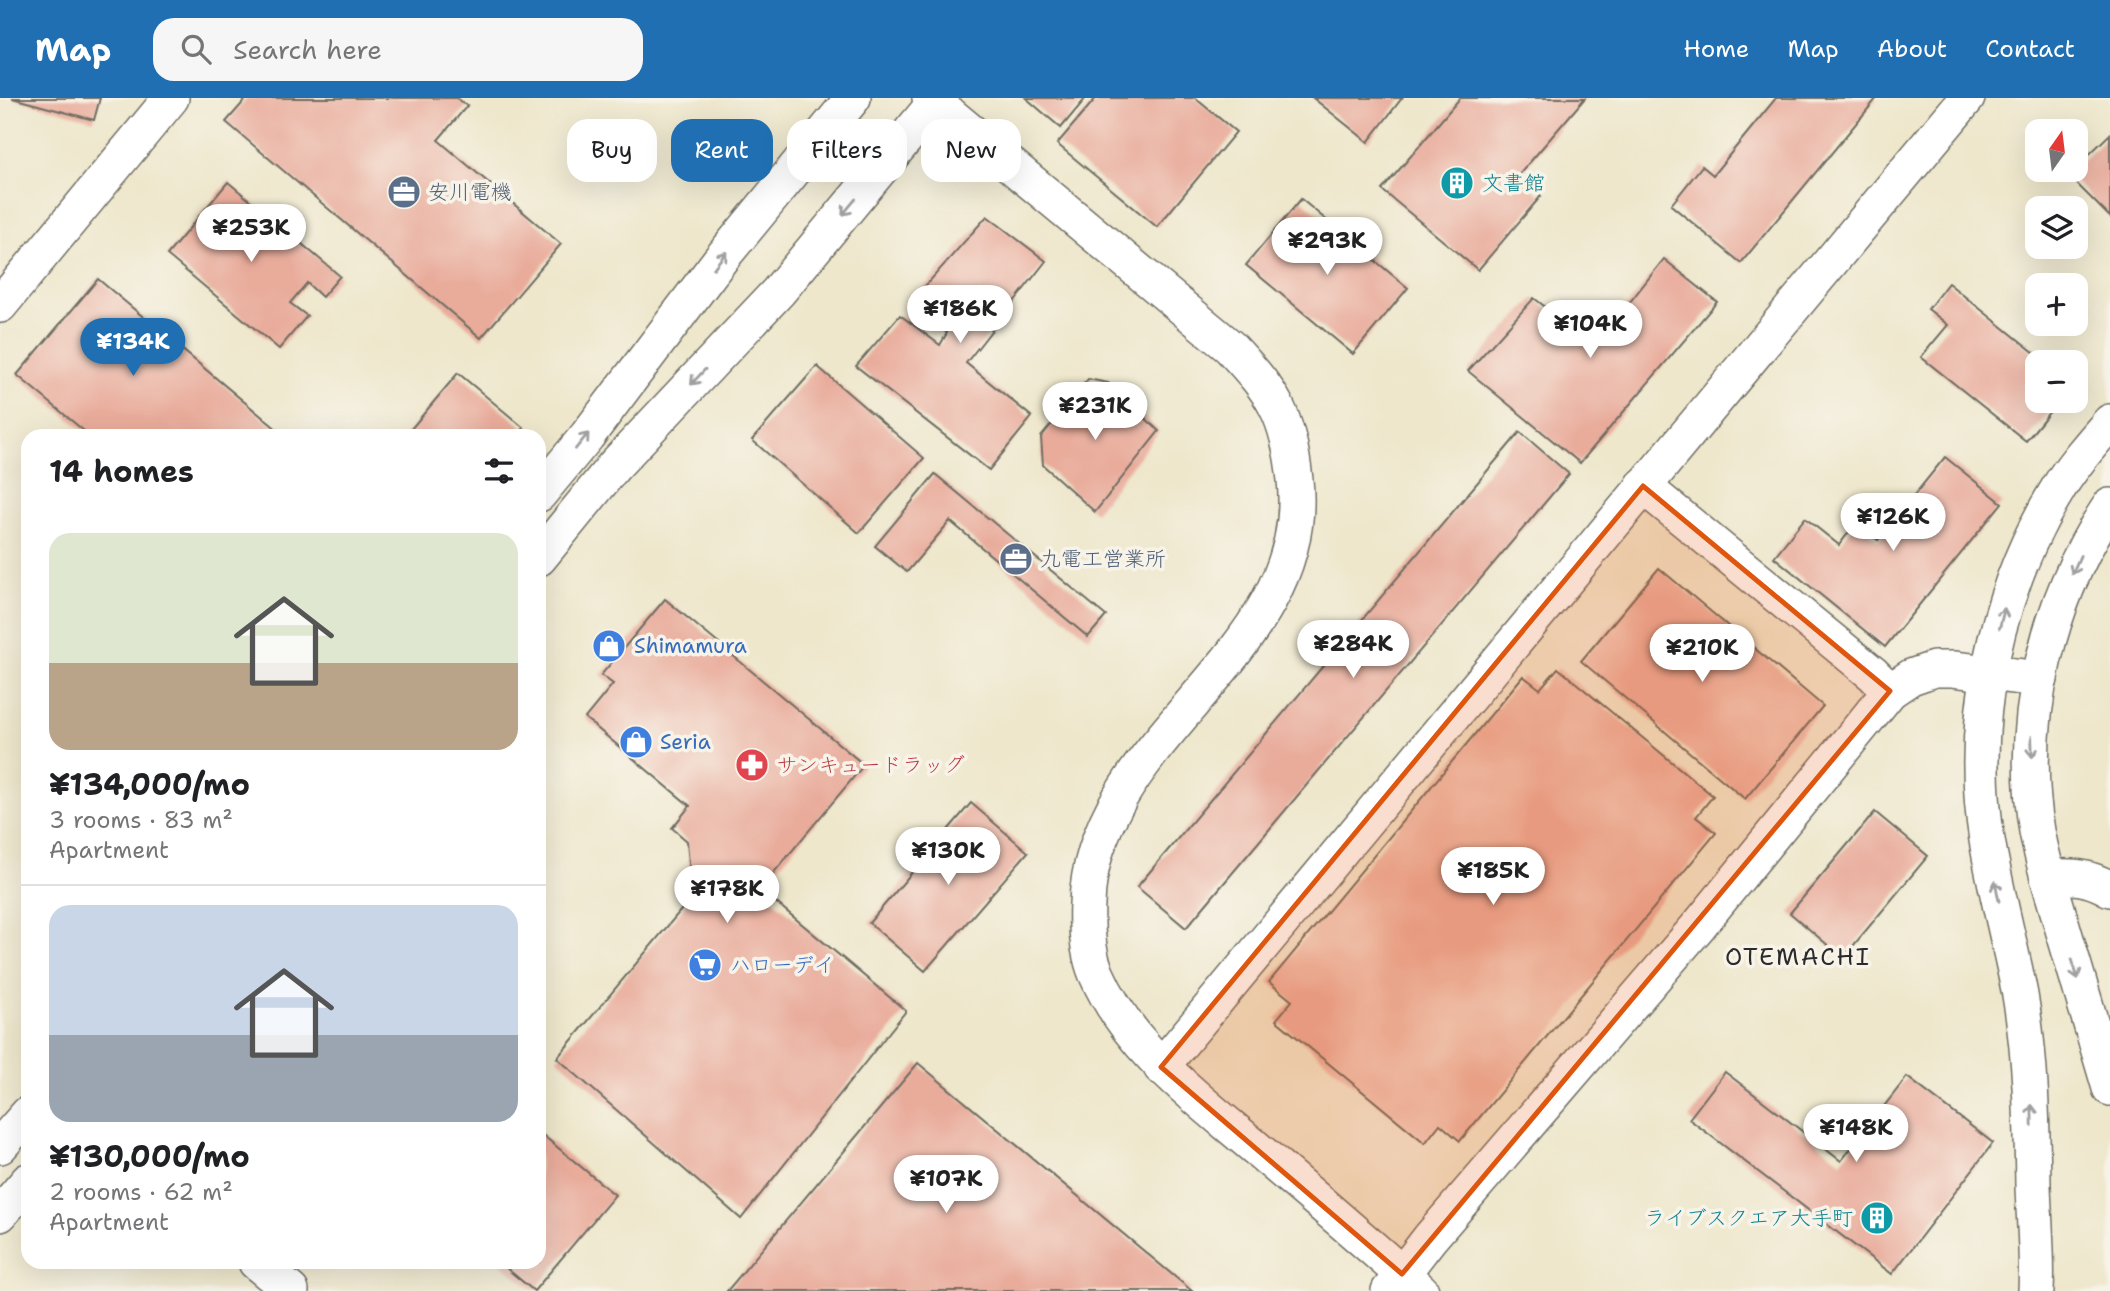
<!DOCTYPE html>
<html lang="en">
<head>
<meta charset="utf-8">
<style>
	body { margin:0; font-family:"Shantell Sans","Klee One",sans-serif; background:#f6f6f6; color:#202124; height:100vh; display:flex; flex-direction:column; font-size:26px; white-space:nowrap }
	* { box-sizing:border-box; margin:0 }
	p { font-size:23px; color:#757577 }
	.icon { flex:none; width:38px; height:38px; fill:none; stroke:currentColor; stroke-width:2; stroke-linecap:round; stroke-linejoin:round }
	.map { position:relative; flex:1; overflow:hidden }
	.sheet { position:absolute; left:21px; top:331px; width:525px; height:840px; display:flex; flex-direction:column; background:#fff; border-radius:21px; box-shadow:0 7px 28px #0002 }
	.sheet>* { flex:none }
	.hud { position:absolute; left:567px; top:21px; width:665px; height:63px; display:flex; gap:14px }
	.needle { width:46px; rotate:14deg }
	.fabs { position:absolute; left:2025px; top:21px; display:grid; gap:14px }
	.fabs a { display:grid; place-items:center; width:63px; height:63px; border-radius:14px; background:#fff; box-shadow:0 7px 28px #0002; font-size:35px }
	.price { position:absolute; translate:-50% -60px; padding:0 16px; border-radius:24px; background:#fff; color:#222; font-size:23px; line-height:46px; filter:drop-shadow(0 2px 4px #0008) }
	.price::after { content:''; position:absolute; left:50%; top:42px; width:21px; height:16px; margin-left:-10px; background:inherit; clip-path:polygon(0 0,100% 0,50% 100%) }
	.price.active { background:#1f6fb2; color:#fff }
	ul { padding:0; list-style:none }
	li { display:grid; align-content:center; gap:14px; height:371px; padding:0 28px }
	li+li { border-top:2px solid #e0e0e0 }
	li span { display:grid; place-items:center; height:217px; border-radius:21px; color:#555 }
	li>.icon { margin-inline-start:auto }
	span .icon { width:126px; height:126px; fill:#fffc; stroke-width:1 }
	li b { font-size:30px }
	h2 { display:flex; justify-content:space-between; align-items:center; height:84px; padding:0 28px; font-size:30px }
	.pill { padding:0 24px; border-radius:21px; background:#fff; box-shadow:0 7px 28px #0002; font-size:24px; line-height:63px }
	.pill.active { background:#1f6fb2; color:#fff }
	header { display:flex; align-items:center; gap:42px; box-sizing:border-box; height:98px; padding:0 35px; background:#1f6fb2; color:#fff }
	header strong { font-size:33px }
	nav { display:flex; gap:38px; margin-inline-start:auto; font-size:24px }
	.search { width:490px; height:63px; background:#f6f6f6; display:flex; align-items:center; gap:18px; box-sizing:border-box; padding:0 24px; border-radius:21px; color:#757577; font-size:26px }
	.map>svg:first-child { display:block }
	.building { fill:#e9ac9b }
	.lines { fill:none; stroke-linecap:round; stroke-linejoin:round }
	.minor-casing { stroke:#6f6d63; stroke-width:38 }
	.minor { stroke:#fff; stroke-width:35 }
	.oneway { stroke:#a0a0a0 }
	.marked { fill:#df570e; fill-opacity:0.2; stroke:#df570e; stroke-width:5; stroke-linejoin:round }
	.labels { text-anchor:middle; dominant-baseline:central; stroke-width:7; stroke-linejoin:round; paint-order:stroke }
	.culture-label { font-size:21px; fill:#0d838f; stroke:#f7f3e8; text-anchor:start }
	.service-label { font-size:21px; fill:#4e5e75; stroke:#f7f3e8; text-anchor:start }
	.shop-label { font-size:21px; fill:#366cbe; stroke:#f7f3e8; text-anchor:start }
	.health-label { font-size:21px; fill:#be3a42; stroke:#f7f3e8; text-anchor:start }
	.quarter-label { font-size:24px; letter-spacing:2px; fill:#2b2b2b; stroke:#f7f3e8 }
</style>
</head>
<body>
<header>
<strong>Map</strong>
<div class="search"><svg class="icon" aria-label="search" viewBox="0 0 24 24"><circle cx="10" cy="10" r="6"/><path d="M15 15l6 6"/></svg>Search here</div>
<nav><a>Home</a><a>Map</a><a>About</a><a>Contact</a></nav>
</header>
<div class="map">
<svg width="2110" height="1193" viewBox="0 0 2110 1193">
	<rect width="100%" height="100%" fill="#f7f3e8"/>
	<filter id="ink" filterUnits="userSpaceOnUse"><feTurbulence type="fractalNoise" baseFrequency=".0143" numOctaves="2"/><feDisplacementMap in="SourceGraphic" scale="14" xChannelSelector="R" yChannelSelector="G"/><feConvolveMatrix kernelMatrix="1 2 1 2 8 2 1 2 1" color-interpolation-filters="sRGB"/></filter>
	<filter id="wash" filterUnits="userSpaceOnUse"><feTurbulence type="fractalNoise" baseFrequency=".00686" numOctaves="4" result="noise"/><feDisplacementMap in="SourceGraphic" scale="28" xChannelSelector="R" yChannelSelector="G"/><feGaussianBlur stdDeviation="1.57" result="paint"/><feColorMatrix in="noise" values="0 0 0 0 0 0 0 0 0 0 0 0 0 0 0 0 0 1.4 0 .05"/><feComposite in="paint" operator="in"/></filter>
	<g filter="url(#wash)">
		<rect width="100%" height="100%" fill="#eee7cc"/>
		<g id="blocks">
			<g class="building">
				<polygon points="12,0 100,0 94,22"/>
				<polygon points="247,0 457,0 467,8 438,42 561,146 481,240 226,24"/>
				<polygon points="1026,0 1086,0 1061,30"/>
				<polygon points="1096,0 1195,0 1236,34 1157,129 1057,46"/>
				<polygon points="1313,0 1402,0 1368,44"/>
				<polygon points="1460,0 1585,0 1518,78 1541,98 1478,172 1382,92"/>
				<polygon points="1776,0 1877,0 1741,165 1671,107 1702,68 1713,77"/>
				<polygon points="2110,36 2110,119 2068,77"/>
				<polygon points="228,84 340,178 322,199 307,185 290,205 307,218 279,251 167,157"/>
				<polygon points="1301,101 1408,190 1353,256 1246,167"/>
				<polygon points="987,118 1046,163 966,265 1032,319 989,372 856,268 900,217 940,247 947,235 912,203"/>
				<polygon points="1664,161 1717,204 1580,365 1468,273 1534,200 1595,248"/>
				<polygon points="98,181 285,338 90,338 17,277"/>
				<polygon points="1948,185 2046,264 2037,264 2037,303 2063,303 2055,307 2026,343 1921,259 1948,227 1928,211"/>
				<polygon points="817,268 924,360 859,435 752,342"/>
				<polygon points="458,275 524,330 517,338 405,338"/>
				<polygon points="1088,281 1108,285 1159,333 1095,414 1043,367 1041,339"/>
				<polygon points="1520,334 1569,376 1186,830 1137,789"/>
				<polygon points="1945,359 2002,405 1885,549 1774,459 1805,420 1839,447 1856,425 1878,442"/>
				<polygon points="935,376 1106,518 1088,539 950,423 907,474 875,448"/>
				<polygon points="1659,470 1823,608 1745,701 1581,563"/>
				<polygon points="665,501 864,667 760,791 906,913 741,1121 557,960 692,799 687,743 672,730 690,708 585,620 613,586 601,577"/>
				<polygon points="1558,570 1713,698 1696,719 1716,735 1460,1043 1440,1026 1425,1045 1276,922 1292,903 1269,884 1523,578 1540,591"/>
				<polygon points="971,705 1028,754 925,873 869,825"/>
				<polygon points="1875,714 1928,758 1843,860 1790,815"/>
				<polygon points="918,965 1192,1193 727,1193"/>
				<polygon points="1725,974 1841,1063 1907,979 1993,1045 1892,1176 1689,1021"/>
				<polygon points="539,1034 615,1097 534,1193 499,1164 539,1164"/>
			</g>
		</g>
	</g>
	<g filter="url(#ink)">
		<use href="#blocks" fill-opacity="0" stroke="#6f6d63" stroke-width="2"/>
		<g class="lines">
			<defs>
				<g id="minor">
					<path d="M 930,0 L 1230,249 C 1274,296 1288,316 1295,382 C 1314,557 1091,637 1087,806 C 1086,828 1088,855 1096,875 C 1129,951 1196,999 1257,1051 C 1312,1098 1367,1144 1421,1193"/>
					<polyline points="0,207 171,0"/>
					<polyline points="1643,388 1873,576 1890,593"/>
					<polyline points="539,396 587,338 720,162 853,0"/>
					<path d="M 2110,408 C 2048,501 2018,622 2037,733 C 2043,766 2054,799 2063,831 C 2079,884 2094,937 2110,990"/>
					<polyline points="539,460 614,368 778,194 939,0"/>
					<path d="M 2048,779 C 2073,778 2088,778 2110,791"/>
					<polyline points="1161,969 1967,0"/>
					<polyline points="0,1048 28,1016"/>
					<polyline points="0,1116 28,1083"/>
					<polyline points="256,1164 291,1193"/>
					<polyline points="1389,1193 1430,1140 1700,826 1890,593 1911,579 1934,571 1953,571 2040,581"/>
					<path d="M 2036,1193 C 2038,1158 2034,1122 2033,1087 C 2032,1024 2031,960 2020,897 C 2010,845 1996,794 1987,742 C 1968,623 1995,493 2058,391 C 2072,367 2092,345 2110,324"/>
				</g>
			</defs>
			<use href="#minor" class="minor-casing"/>
			<use href="#minor" class="minor"/>
		</g>
		<defs><path id="oneway-shaft" d="M-6 0H5M1.5-3L5.5 0L1.5 3" fill="none" stroke-width="1.6" stroke-linecap="round" stroke-linejoin="round" transform="scale(1.75)"/></defs>
		<g class="oneway">
			<use href="#oneway-shaft" transform="translate(849 109) rotate(130)"/>
			<use href="#oneway-shaft" transform="translate(720 162) rotate(-52)"/>
			<use href="#oneway-shaft" transform="translate(698 279) rotate(133)"/>
			<use href="#oneway-shaft" transform="translate(582 343) rotate(-51)"/>
			<use href="#oneway-shaft" transform="translate(2076 467) rotate(114)"/>
			<use href="#oneway-shaft" transform="translate(2002 520) rotate(-76)"/>
			<use href="#oneway-shaft" transform="translate(2032 649) rotate(88)"/>
			<use href="#oneway-shaft" transform="translate(1997 793) rotate(-101)"/>
			<use href="#oneway-shaft" transform="translate(2075 871) rotate(73)"/>
			<use href="#oneway-shaft" transform="translate(2032 1017) rotate(-91)"/>
		</g>
	</g>
	<path class="marked" d="M 1643,388 L 1890,593 L 1402,1176 L 1161,969 Z"/>
	<defs>
		<symbol id="building-disc" viewBox="-11 -11 22 22"><circle r="9.5" fill="#0f9aa8" stroke="#f7f3e8"/><path d="M-4-6H4V6H1V3H-1V6H-4ZM-2.5-4.3h1.7v1.8h-1.7ZM.8-4.3h1.7v1.8H.8ZM-2.5-1h1.7V.8h-1.7ZM.8-1h1.7V.8H.8Z" fill="#fff"/></symbol>
		<symbol id="office-disc" viewBox="-11 -11 22 22"><circle r="9.5" fill="#5c6f8a" stroke="#f7f3e8"/><path d="M-6-3h4V-5.5h4V-3h4V5H-6ZM-1-4.5V-3h2v-1.5ZM-6 0V1H6V0Z" fill="#fff"/></symbol>
		<symbol id="shop-disc" viewBox="-11 -11 22 22"><circle r="9.5" fill="#3f7fe0" stroke="#f7f3e8"/><path d="M-5-2.5h2.3a2.7 3.5 0 0 1 5.4 0H5L5.5 6h-11ZM-1.5-2.5h3a1.5 2.3 0 0 0-3 0Z" fill="#fff"/></symbol>
		<symbol id="pharmacy-disc" viewBox="-11 -11 22 22"><circle r="9.5" fill="#e0444e" stroke="#f7f3e8"/><path d="M-2-6h4v4h4v4h-4v4h-4v-4h-4v-4h4Z" fill="#fff"/></symbol>
		<symbol id="supermarket-disc" viewBox="-11 -11 22 22"><circle r="9.5" fill="#3f7fe0" stroke="#f7f3e8"/><path d="M-6-5.5h2.5l.6 2H6L4.5 2H-2.5L-4.4-4H-6ZM-1.5 3.2a1.3 1.3 0 1 0 .1 0ZM3 3.2a1.3 1.3 0 1 0 .1 0Z" fill="#fff"/></symbol>
	</defs>
	<g fill-rule="evenodd">
		<use href="#building-disc" x="1438" y="66" width="38" height="38"/>
		<use href="#office-disc" x="385" y="75" width="38" height="38"/>
		<use href="#office-disc" x="997" y="442" width="38" height="38"/>
		<use href="#shop-disc" x="590" y="529" width="38" height="38"/>
		<use href="#shop-disc" x="617" y="625" width="38" height="38"/>
		<use href="#pharmacy-disc" x="733" y="648" width="38" height="38"/>
		<use href="#supermarket-disc" x="686" y="848" width="38" height="38"/>
		<use href="#building-disc" x="1858" y="1101" width="38" height="38"/>
	</g>
	<g class="labels">
		<g class="culture-label">
			<text x="1482" y="85">文書館</text>
			<text x="1853" y="1120" text-anchor="end">ライブスクエア大手町</text>
		</g>
		<g class="service-label">
			<text x="428" y="94">安川電機</text>
			<text x="1040" y="461">九電工営業所</text>
		</g>
		<g class="shop-label">
			<text x="634" y="548">Shimamura</text>
			<text x="660" y="644">Seria</text>
			<text x="730" y="867">ハローデイ</text>
		</g>
		<g class="health-label">
			<text x="776" y="667">サンキュードラッグ</text>
		</g>
		<g class="quarter-label">
			<text x="1798" y="859">OTEMACHI</text>
		</g>
	</g>
</svg>
<div class="fabs">
<a><svg class="needle" viewBox="-14 -14 28 28"><path d="M0-13l5 13h-10z" fill="#e53935"/><path d="M0 13l5-13h-10z" fill="#757577"/></svg></a>
<a><svg class="icon" aria-label="layers" viewBox="0 0 24 24"><path d="M12 4l9 5-9 5-9-5zM3 14l9 5 9-5"/></svg></a>
<a>+</a>
<a>−</a>
</div>
<b class="price" style="left:251px;top:166px">¥253K</b>
<b class="price" style="left:1327px;top:179px">¥293K</b>
<b class="price" style="left:960px;top:247px">¥186K</b>
<b class="price" style="left:1590px;top:262px">¥104K</b>
<b class="price active" style="left:133px;top:280px">¥134K</b>
<b class="price" style="left:1095px;top:344px">¥231K</b>
<b class="price" style="left:1893px;top:455px">¥126K</b>
<b class="price" style="left:1353px;top:582px">¥284K</b>
<b class="price" style="left:1702px;top:586px">¥210K</b>
<b class="price" style="left:948px;top:789px">¥130K</b>
<b class="price" style="left:1493px;top:809px">¥185K</b>
<b class="price" style="left:727px;top:827px">¥178K</b>
<b class="price" style="left:1856px;top:1066px">¥148K</b>
<b class="price" style="left:946px;top:1117px">¥107K</b>
<div class="hud">
<a class="pill">Buy</a>
<a class="pill active">Rent</a>
<a class="pill">Filters</a>
<a class="pill">New</a>
</div>
<section class="sheet">
<h2>14 homes<svg class="icon" aria-label="filters" viewBox="0 0 24 24"><path d="M4 7h16M4 17h16"/><circle cx="9" cy="7" r="2"/><circle cx="15" cy="17" r="2"/></svg></h2>
<ul>
<li><span style="background:linear-gradient(#dfe7d0 60%,#b9a48a 0)"><svg class="icon" aria-label="home" viewBox="0 0 24 24"><path d="M3 11l9-7 9 7M6 9v11h12V9"/></svg></span><div><b>¥134,000/mo</b><p>3 rooms · 83 m²</p><p>Apartment</p></div></li>
<li><span style="background:linear-gradient(#c9d6e8 60%,#9aa5b1 0)"><svg class="icon" aria-label="home" viewBox="0 0 24 24"><path d="M3 11l9-7 9 7M6 9v11h12V9"/></svg></span><div><b>¥130,000/mo</b><p>2 rooms · 62 m²</p><p>Apartment</p></div></li>
</ul>
</section>
</div>
</body>
</html>
